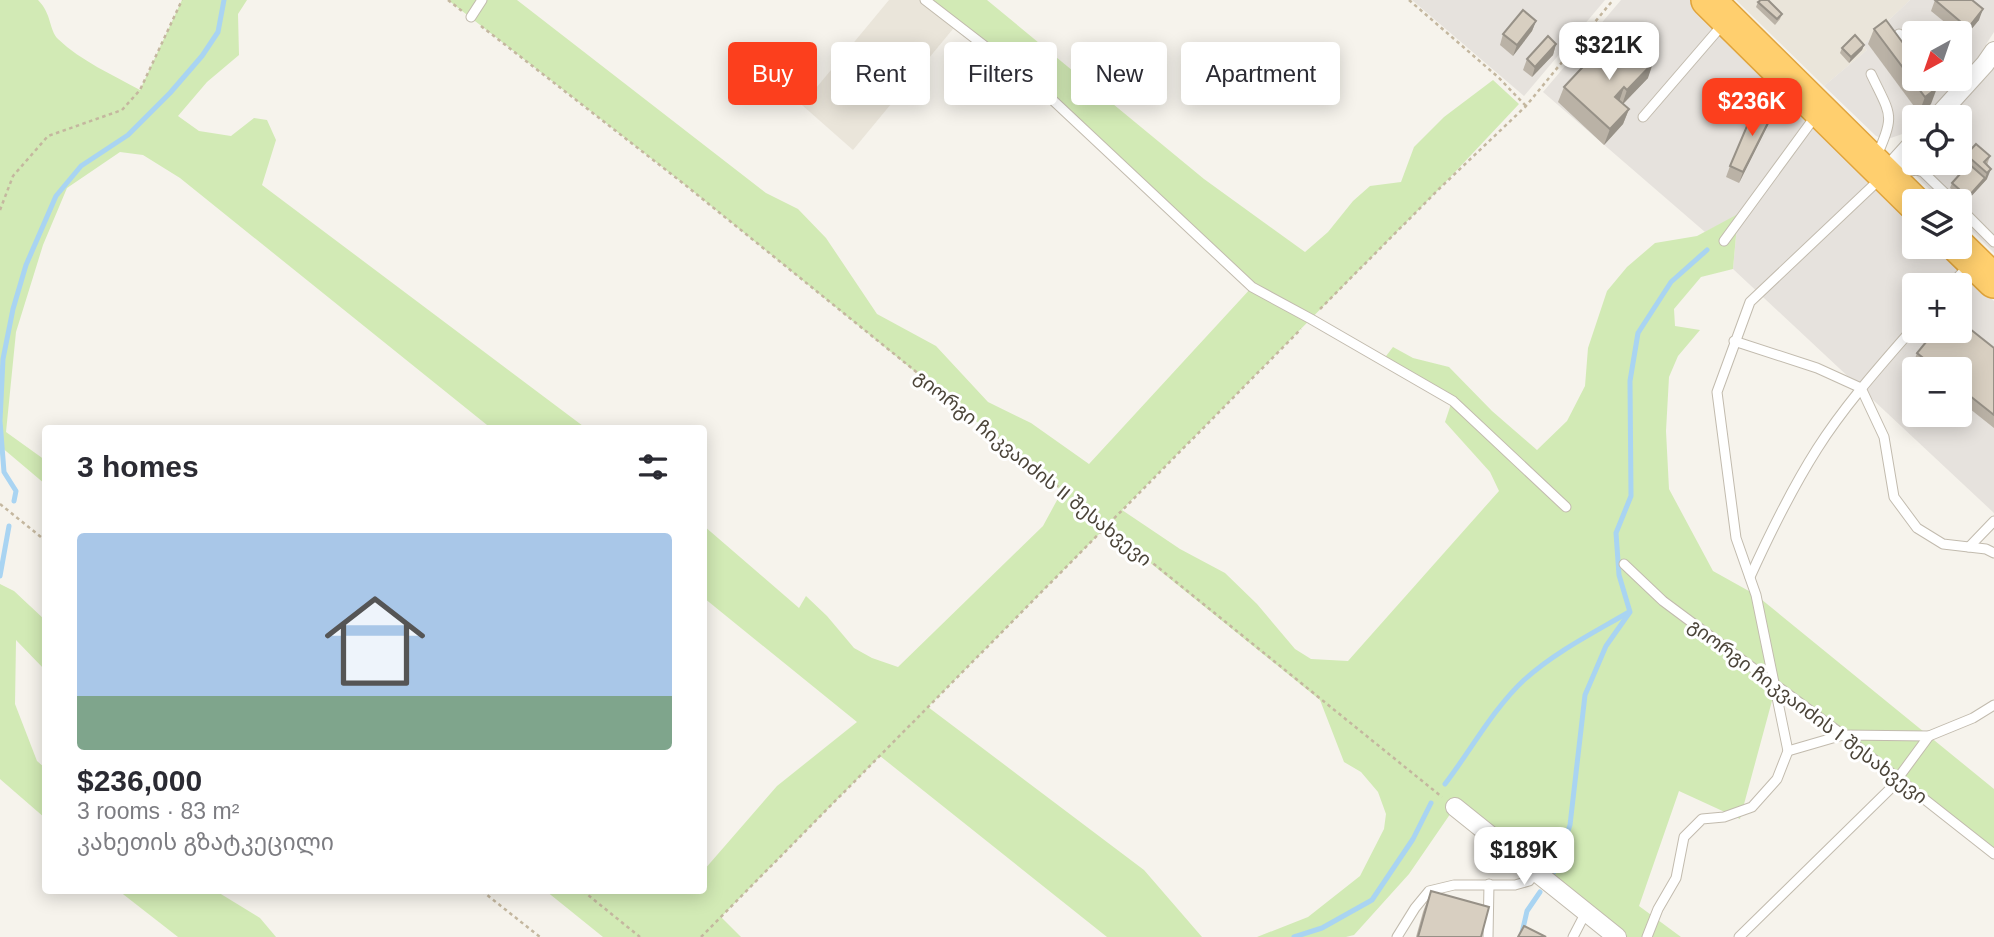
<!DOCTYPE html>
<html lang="en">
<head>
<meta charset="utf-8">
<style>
	body { margin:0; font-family:Helvetica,"Noto Sans Georgian",sans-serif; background:#f2f2f3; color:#2b2b33; height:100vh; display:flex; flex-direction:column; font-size:26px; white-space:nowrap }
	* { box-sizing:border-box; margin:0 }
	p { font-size:23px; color:#7c7c81 }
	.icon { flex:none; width:38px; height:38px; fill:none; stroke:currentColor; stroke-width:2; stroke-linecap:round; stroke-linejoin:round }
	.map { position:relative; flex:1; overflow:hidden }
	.panel { position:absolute; left:42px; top:425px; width:665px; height:469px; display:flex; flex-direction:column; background:#fff; border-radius:7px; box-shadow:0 4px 18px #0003 }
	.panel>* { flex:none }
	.hud { position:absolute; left:728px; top:42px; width:665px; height:63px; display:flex; gap:14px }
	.needle { width:46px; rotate:220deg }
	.tools { position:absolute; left:1902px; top:21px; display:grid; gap:14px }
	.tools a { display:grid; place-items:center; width:70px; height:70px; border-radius:7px; background:#fff; box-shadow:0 4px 18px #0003; font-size:35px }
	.price { position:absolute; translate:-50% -60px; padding:0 16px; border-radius:14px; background:#fff; color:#222; font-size:23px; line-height:46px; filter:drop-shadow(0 2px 4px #0008) }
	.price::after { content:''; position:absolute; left:50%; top:42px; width:21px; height:16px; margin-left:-10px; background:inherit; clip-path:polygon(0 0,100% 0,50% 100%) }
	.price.current { background:#fc3f1d; color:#fff }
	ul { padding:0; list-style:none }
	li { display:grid; align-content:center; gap:14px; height:371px; padding:0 35px }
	li span { display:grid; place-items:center; height:217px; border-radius:7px; color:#555 }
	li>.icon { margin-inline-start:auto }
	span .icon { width:126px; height:126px; fill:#fffc; stroke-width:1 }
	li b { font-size:30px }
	h2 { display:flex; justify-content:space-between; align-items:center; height:84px; padding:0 35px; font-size:30px }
	.pill { padding:0 24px; border-radius:7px; background:#fff; box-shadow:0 4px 18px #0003; font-size:24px; line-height:63px }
	.pill.current { background:#fc3f1d; color:#fff }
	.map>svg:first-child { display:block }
	.residential { fill:#eae5da }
	.industrial { fill:#e6e2dd; fill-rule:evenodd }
	.green { fill:#d2eab5 }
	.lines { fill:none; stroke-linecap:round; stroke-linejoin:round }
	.stream { stroke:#a9d4f2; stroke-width:5 }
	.lane-casing { stroke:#c2bbae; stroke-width:11 }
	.street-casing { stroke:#c2bbae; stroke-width:20 }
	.highway-casing { stroke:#e0a43c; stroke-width:36 }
	.path { stroke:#c4b79f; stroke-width:2.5; stroke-dasharray:3.5 3.5; stroke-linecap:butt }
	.lane { stroke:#fff; stroke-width:9 }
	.street { stroke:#fff; stroke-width:18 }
	.highway { stroke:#ffcf6e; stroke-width:33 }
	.wall { fill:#bab2a6 }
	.shaded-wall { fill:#979187 }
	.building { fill:#d8cfc1; stroke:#979187; stroke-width:2 }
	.labels { text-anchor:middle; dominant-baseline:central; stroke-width:6; stroke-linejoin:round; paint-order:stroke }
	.street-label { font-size:19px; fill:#4b4439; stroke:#fff }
</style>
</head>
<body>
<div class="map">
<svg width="1994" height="937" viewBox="0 0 1994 937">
	<rect width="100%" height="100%" fill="#f6f3ec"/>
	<g class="residential">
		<polygon points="889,0 925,0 957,24 853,150 802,105"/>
		<polygon points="1736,0 1910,0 1863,45 1867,50 1824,86"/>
	</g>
	<g class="industrial">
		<polygon points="1412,0 1605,0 1524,96"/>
		<path d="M 1621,0 L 1690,0 L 1914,223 L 1914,247 L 1939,247 L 1994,301 L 1994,513 L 1733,269 L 1738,215 L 1705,232 L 1543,92 ZM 1914,285 L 1960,285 L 1960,331 L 1914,331 ZM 1914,369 L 1960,369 L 1960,415 L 1914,415 Z"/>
		<path d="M 1910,0 L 1994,0 L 1994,32 L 1974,63 L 1929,117 L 1914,117 L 1914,130 L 1885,140 L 1876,136 L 1824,86 L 1867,50 L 1863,45 ZM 1914,33 L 1960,33 L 1960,79 L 1914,79 Z"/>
		<polygon points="1994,62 1994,253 1960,219 1960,201 1941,201 1911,171 1915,163 1960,163 1960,117 1948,117"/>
	</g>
	<g class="green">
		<path d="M 0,0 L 38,0 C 52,14 49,30 58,39 C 81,61 113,75 140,90 L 182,0 L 247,0 L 238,14 L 239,55 L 207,82 L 178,116 L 199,131 L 231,136 L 254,118 L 267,120 L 276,140 L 262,185 L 587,429 L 492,429 L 180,178 L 143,155 L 120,152 L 67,188 L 43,245 L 16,332 L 6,432 L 45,460 L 45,484 L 0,446 Z"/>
		<polygon points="448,0 517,0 766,193 798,209 826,238 877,314 936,346 988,402 1031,423 1089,464 1252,287 1043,91 925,0 987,0 1204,179 1305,252 1328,232 1353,201 1370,186 1401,182 1414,147 1444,117 1493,80 1519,104 1440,188 1122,510 1180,549 1225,573 1257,604 1295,649 1311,659 1348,661 1499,491 1490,472 1445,422 1452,401 1383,360 1393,347 1413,358 1449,367 1492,411 1537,450 1567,421 1585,386 1588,348 1607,291 1627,267 1655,243 1697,236 1738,214 1733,269 1701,277 1674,309 1675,326 1700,330 1678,356 1669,377 1666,431 1669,489 1713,571 1756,595 1994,789 1994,854 1776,686 1740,819 1679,791 1639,906 1681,937 1617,937 1455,807 1409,874 1354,935 1346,937 1257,937 1308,917 1360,876 1384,829 1386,814 1378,792 1361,772 1344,762 1320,700 1106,527 928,707 1144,870 1202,937 1107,937 880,756 721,917 741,937 603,937 546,891 654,891 662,894 667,891 704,891 704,870 777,786 857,722 704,598 704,526 799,608 806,596 827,616 854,648 872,658 898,667 1043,526 1062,491 684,184"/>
		<polygon points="0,584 14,591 45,620 45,670 16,640 15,704 37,761 45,768 45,818 0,779"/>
		<polygon points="119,891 216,891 260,918 276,937 178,937"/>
	</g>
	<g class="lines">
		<g class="stream">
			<polyline points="14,501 16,491 4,472 0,421 3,359 13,309 26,265 56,196 81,166 128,135 170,93 202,56 218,32 224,0"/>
			<polyline points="0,576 9,526"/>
			<path d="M 1445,784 C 1471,750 1493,709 1524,680 C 1555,652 1593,633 1629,612"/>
			<polyline points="1554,872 1570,825 1585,695 1606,646 1630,612 1619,575 1616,533 1631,496 1630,381 1638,333 1671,282 1707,250"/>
			<polyline points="1294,937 1322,928 1372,900 1413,839 1431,803"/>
			<polyline points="1521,937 1527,911 1540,892"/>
		</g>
		<defs>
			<g id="lane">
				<polyline points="925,0 1043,91 1252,287 1311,319 1453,401 1566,507"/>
				<polyline points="471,17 482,0"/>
				<polyline points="1899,34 1914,49"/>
				<path d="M 1871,74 C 1892,118 1895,113 1876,158"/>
				<polyline points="1944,79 1958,93"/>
				<polyline points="1643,117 1724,23"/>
				<polyline points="1895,173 1917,170 1923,172 1953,201"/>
				<polyline points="1960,208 1994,242"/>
				<polyline points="1724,241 1817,114"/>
				<polyline points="1951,285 1968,266"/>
				<polyline points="1734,341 1817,368 1861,388 1884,437 1894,497 1917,528 1943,544 1986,549 1994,553"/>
				<polyline points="1969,547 1994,521"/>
				<polyline points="1624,564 1663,601 1843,735 1994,854"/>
				<path d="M 1750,577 C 1770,533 1791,490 1817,449 C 1845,405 1880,366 1914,327"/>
				<polyline points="1788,751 1843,735 1929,736 1973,718 1994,705"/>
				<polyline points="1397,937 1415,908 1429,891 1454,885 1515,885 1529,881 1536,872"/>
				<polyline points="1488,937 1489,884"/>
				<polyline points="1573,937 1586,912"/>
				<polyline points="1647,937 1658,909 1676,878 1684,837 1702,819 1724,817 1752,807 1777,779 1788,751 1756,595 1736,538 1717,392 1750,302 1880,179"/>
				<polyline points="1739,937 1890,789 1929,736"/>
			</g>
			<g id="street">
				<polyline points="1937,117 1985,64 1994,51"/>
				<polyline points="1885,174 1914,142"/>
				<polyline points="1455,807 1617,937"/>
			</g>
			<g id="highway">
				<polyline points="1708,0 1914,203"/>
				<polyline points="1959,247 1994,281"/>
			</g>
		</defs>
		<use href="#lane" class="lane-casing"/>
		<use href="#street" class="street-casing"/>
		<use href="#highway" class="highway-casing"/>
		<g class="path">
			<polyline points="448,0 462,11"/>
			<polyline points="1409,0 1498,77 1526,106"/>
			<polyline points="481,26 684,184 1442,797"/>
			<polyline points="0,210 13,176 48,136 122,110 140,90 182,0"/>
			<polyline points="1320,309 1440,188 1526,106 1613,0"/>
			<polyline points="0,504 46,541"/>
			<polyline points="482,891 540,937"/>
			<polyline points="583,891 640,937"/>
			<polyline points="701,937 1301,329"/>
		</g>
		<use href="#lane" class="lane"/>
		<use href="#street" class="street"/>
		<use href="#highway" class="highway"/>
	</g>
	<g class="wall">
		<polygon points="1935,0 1979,20 1964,38 1960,35 1960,33 1958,33 1931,11"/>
		<polygon points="1758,2 1782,14 1780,19 1775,25 1756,7"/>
		<polygon points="1536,21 1532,31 1513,56 1500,45 1503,34"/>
		<polygon points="1874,29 1931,104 1919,113 1868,44"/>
		<polygon points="1556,44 1553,55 1532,77 1523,70 1527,59"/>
		<polygon points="1864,45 1862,50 1849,63 1840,53 1842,48"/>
		<polygon points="1603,64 1648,78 1623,104 1629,109 1623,124 1604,145 1558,102 1564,87"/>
		<polygon points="1774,111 1770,121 1739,183 1726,177 1730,166"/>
		<polygon points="1990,156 1987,165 1987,179 1966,202 1950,188 1952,183 1963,171 1960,167 1964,157"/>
		<polygon points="1994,348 1994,428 1960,401 1960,369 1920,369 1913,364 1917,353"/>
		<polygon points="1431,891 1481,937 1416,937 1423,912"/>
	</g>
	<g class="shaded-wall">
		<polygon points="1983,9 1979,20 1964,38 1968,28"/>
		<polygon points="1536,21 1532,31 1513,56 1517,45"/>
		<polygon points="1556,44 1553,55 1532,77 1535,67"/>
		<polygon points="1864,45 1862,50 1849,63 1851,57"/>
		<polygon points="1653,63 1648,78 1622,105 1627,90"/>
		<polygon points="1624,87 1619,102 1615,97"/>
		<polygon points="1937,88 1931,104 1919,113 1925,97"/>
		<polygon points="1629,109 1623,124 1604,145 1610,129"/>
		<polygon points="1774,111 1770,121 1739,183 1743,172"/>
		<polygon points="1991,169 1987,179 1966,202 1968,197 1985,178 1987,173"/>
	</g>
	<g class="building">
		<polygon points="1761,0 1768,0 1782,14 1777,19 1758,2"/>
		<polygon points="1935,0 1972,0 1983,9 1968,28"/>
		<polygon points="1523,10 1536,21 1517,45 1503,34"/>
		<polygon points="1886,20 1914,58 1914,79 1930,79 1937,88 1925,97 1874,29"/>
		<polygon points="1855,35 1864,45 1851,57 1842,48"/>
		<polygon points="1548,36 1556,44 1535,67 1527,59"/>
		<polygon points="1628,38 1653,63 1627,90 1624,87 1615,97 1629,109 1610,129 1564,87 1594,55 1603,64"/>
		<polygon points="1765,103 1774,111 1743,172 1730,166 1747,126"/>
		<polygon points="1976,144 1990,156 1984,162 1991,169 1987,173 1971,159 1969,162 1964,157"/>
		<polygon points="1969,164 1985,178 1968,197 1952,183"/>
		<polygon points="1960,321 1994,348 1994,415 1960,388 1960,369 1937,369 1917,353 1935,331 1960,331"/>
		<polygon points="1431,891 1489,907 1481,937 1418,937"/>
		<polygon points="1524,926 1546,937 1518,937"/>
	</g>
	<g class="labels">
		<g class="street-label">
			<text transform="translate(1033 468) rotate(39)">გიორგი ჩიკვაიძის II შესახვევი</text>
			<text transform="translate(1808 711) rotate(37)">გიორგი ჩიკვაიძის I შესახვევი</text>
		</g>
	</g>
</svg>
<div class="tools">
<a><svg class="needle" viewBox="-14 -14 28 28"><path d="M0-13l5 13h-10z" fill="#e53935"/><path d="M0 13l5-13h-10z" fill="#7c7c81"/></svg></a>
<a><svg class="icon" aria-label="locate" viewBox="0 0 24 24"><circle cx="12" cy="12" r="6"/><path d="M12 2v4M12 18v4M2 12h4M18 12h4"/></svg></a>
<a><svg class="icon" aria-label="layers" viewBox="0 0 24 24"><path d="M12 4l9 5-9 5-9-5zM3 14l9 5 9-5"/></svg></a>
<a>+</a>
<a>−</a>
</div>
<b class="price" style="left:1609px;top:82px">$321K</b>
<b class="price current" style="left:1752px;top:138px">$236K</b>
<b class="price" style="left:1524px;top:887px">$189K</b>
<div class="hud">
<a class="pill current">Buy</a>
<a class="pill">Rent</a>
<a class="pill">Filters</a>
<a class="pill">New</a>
<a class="pill">Apartment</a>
</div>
<section class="panel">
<h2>3 homes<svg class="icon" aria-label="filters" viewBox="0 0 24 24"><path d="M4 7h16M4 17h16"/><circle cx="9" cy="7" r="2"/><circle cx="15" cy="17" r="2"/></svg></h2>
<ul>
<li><span style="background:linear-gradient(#a9c7e8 75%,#7fa58c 0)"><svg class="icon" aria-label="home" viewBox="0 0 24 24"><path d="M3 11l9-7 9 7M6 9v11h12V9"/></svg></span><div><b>$236,000</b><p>3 rooms · 83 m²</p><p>კახეთის გზატკეცილი</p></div></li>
</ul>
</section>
</div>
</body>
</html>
